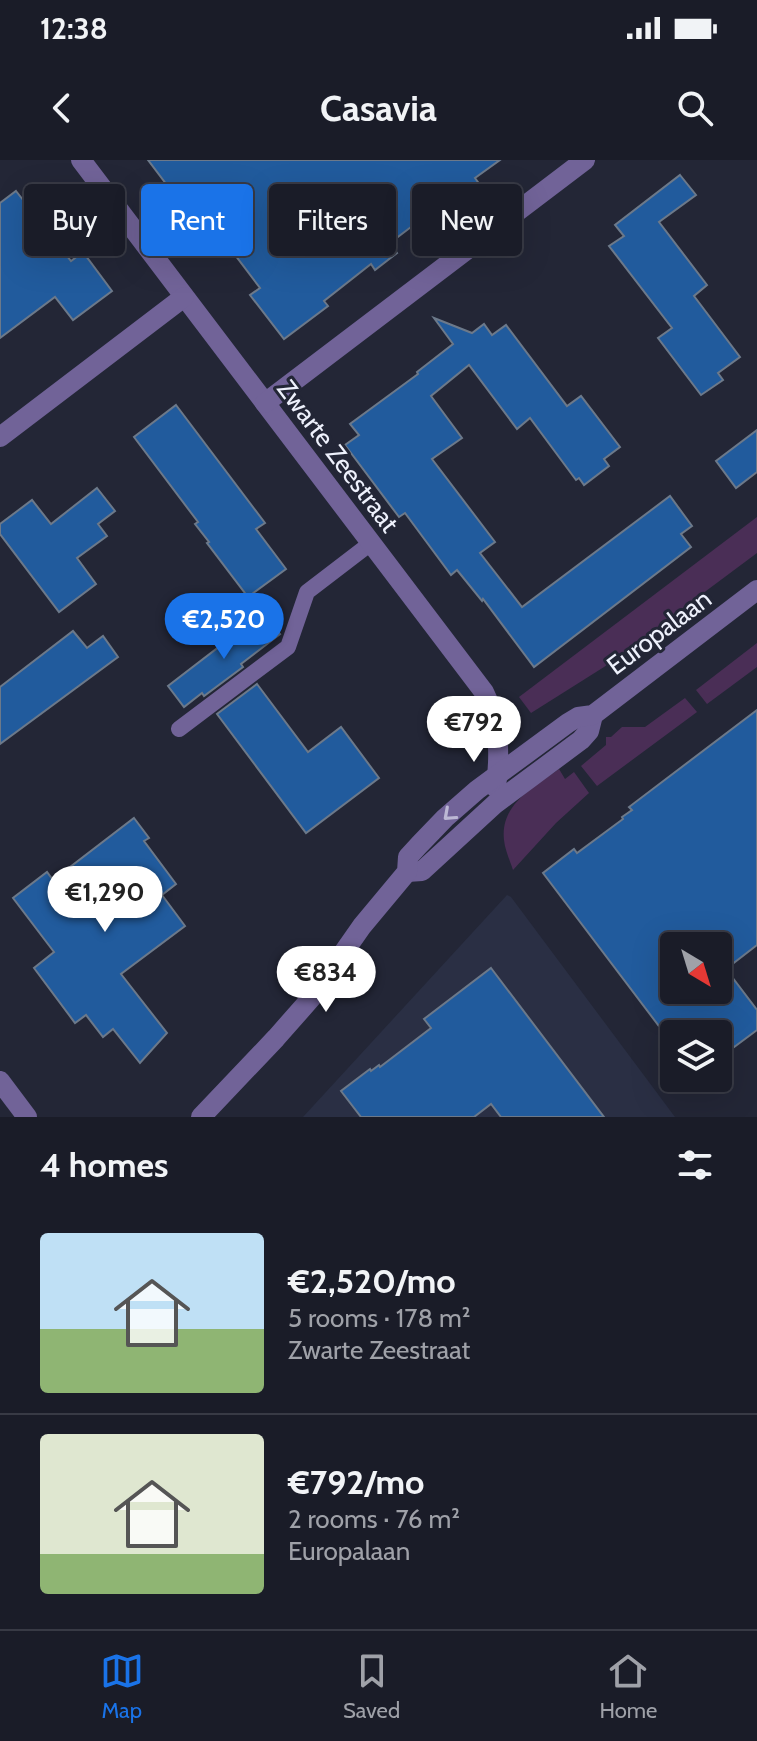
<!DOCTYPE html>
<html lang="en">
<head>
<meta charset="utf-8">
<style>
	body { margin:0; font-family:Cabin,sans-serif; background:#232530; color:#f1f3f6; height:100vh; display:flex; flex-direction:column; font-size:30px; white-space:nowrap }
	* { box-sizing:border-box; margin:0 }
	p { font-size:26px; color:#9fa1a8 }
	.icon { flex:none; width:44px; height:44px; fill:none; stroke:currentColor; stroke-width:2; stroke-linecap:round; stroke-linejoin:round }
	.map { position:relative; height:957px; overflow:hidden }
	.drawer { display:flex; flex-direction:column; background:#1a1c28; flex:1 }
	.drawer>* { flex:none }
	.hud { position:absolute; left:24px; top:24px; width:710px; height:72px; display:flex; gap:16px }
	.needle { width:52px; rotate:142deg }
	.fabs { position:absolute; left:660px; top:772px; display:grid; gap:16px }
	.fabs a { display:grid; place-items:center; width:72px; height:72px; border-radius:8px; background:#1a1c28; box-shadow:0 8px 32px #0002,0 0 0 2px #383a45; font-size:40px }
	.price { position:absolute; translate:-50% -68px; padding:0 18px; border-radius:28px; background:#fff; color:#222; font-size:26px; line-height:52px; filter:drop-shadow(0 2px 4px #0008) }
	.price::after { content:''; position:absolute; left:50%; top:48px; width:24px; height:18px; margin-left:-12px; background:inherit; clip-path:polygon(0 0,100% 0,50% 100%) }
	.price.selected { background:#1a73e8; color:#fff }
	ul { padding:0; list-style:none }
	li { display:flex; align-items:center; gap:24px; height:200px; padding:0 40px }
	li+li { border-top:2px solid #383a45 }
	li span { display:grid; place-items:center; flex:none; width:224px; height:160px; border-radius:8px; color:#555 }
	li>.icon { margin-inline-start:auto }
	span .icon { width:96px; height:96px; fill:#fffc; stroke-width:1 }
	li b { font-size:34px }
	h2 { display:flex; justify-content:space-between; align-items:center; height:96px; padding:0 40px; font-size:34px }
	.chip { padding:0 28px; border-radius:8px; background:#1a1c28; box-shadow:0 8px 32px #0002,0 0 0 2px #383a45; font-size:28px; line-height:72px }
	.chip.selected { background:#1a73e8; color:#fff }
	.status { display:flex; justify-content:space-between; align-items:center; height:56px; padding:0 40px; background:#1a1c28; direction:ltr }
	.status svg { height:22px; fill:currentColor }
	header { display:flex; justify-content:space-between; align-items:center; height:104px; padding:0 40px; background:#1a1c28; font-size:36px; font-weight:800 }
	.dock { display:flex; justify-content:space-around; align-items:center; height:112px; border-top:2px solid #383a45; background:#1a1c28; font-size:22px; color:#9fa1a8 }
	.dock a { display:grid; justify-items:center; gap:4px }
	.dock .selected { color:#1a73e8 }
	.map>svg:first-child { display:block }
	.built { fill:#2a2f44 }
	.green { fill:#4a2e56 }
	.building { fill:#215b9d; stroke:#6c798a; stroke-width:2; fill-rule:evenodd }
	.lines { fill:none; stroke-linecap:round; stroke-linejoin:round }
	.service { stroke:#716398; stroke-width:16 }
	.minor { stroke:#716398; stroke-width:20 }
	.tertiary { stroke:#716398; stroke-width:20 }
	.oneway { stroke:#bcb8d4 }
	.labels { text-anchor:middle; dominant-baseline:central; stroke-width:6; stroke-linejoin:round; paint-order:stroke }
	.street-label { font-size:26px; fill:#eef1fc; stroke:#232636 }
</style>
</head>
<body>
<div class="status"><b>12:38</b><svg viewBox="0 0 49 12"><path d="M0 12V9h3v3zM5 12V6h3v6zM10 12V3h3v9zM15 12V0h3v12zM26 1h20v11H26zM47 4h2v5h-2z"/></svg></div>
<header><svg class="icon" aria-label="back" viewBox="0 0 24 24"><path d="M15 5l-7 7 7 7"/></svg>Casavia<svg class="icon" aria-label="search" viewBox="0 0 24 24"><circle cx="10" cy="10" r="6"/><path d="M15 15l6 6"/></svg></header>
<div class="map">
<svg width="757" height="957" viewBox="0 0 757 957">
	<rect width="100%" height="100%" fill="#232636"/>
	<polygon class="built" points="507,735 511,737 675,957 303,957"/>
	<g class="green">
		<polygon points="757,357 757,393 604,507 531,553 519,537"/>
		<polygon points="757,483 757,507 707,544 696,530"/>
		<polygon points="685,538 697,552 597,626 581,606 606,585 606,577 611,577 622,567 645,567"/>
		<path d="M 559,609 L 565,619 L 574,612 L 589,633 L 556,663 L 513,710 C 510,701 505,690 504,680 C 500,644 534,627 559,609 Z"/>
	</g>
	<g class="building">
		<polygon points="148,0 500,0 475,18 483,29 439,62 432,52 411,67 390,83 397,93 375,110 371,104 324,141 328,146 284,179 250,135 260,128 229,87 219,94"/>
		<polygon points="680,15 696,35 659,62 707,125 694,136 740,197 718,213 723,220 701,235 658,178 672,168 609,86 624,76 615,65"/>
		<polygon points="16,31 71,101 83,92 112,131 73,160 55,137 0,178 0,43"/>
		<polygon points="434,158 472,173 484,164 492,175 506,165 567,246 581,236 620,287 604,299 609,306 584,325 579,318 576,320 530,258 517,269 469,205 431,236 462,278 432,299 495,382 480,393 522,447 670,336 692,366 681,374 691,387 534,507 483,439 482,441 457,410 451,415 405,353 399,357 345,285 359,275 350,264 418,214 417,212 453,184"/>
		<polygon points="176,245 265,363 256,369 286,409 248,437 207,383 209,382 195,364 198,362 134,277"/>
		<polygon points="757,270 757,312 736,328 716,301"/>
		<polygon points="97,328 115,351 98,364 107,376 77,398 96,424 59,452 0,374 0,364 32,340 51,364"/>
		<polygon points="263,453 280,474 241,504 243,507 204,536 202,533 184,547 168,526"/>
		<polygon points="73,471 87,488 103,476 118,497 0,584 0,527"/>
		<polygon points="257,524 308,592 341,567 379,618 306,673 217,554"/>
		<path d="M 757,550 L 757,785 L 726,809 L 757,850 L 757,870 L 718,899 L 718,874 L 674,874 L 674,886 L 543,713 L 574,689 L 577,693 L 623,659 L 622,657 L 632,650 L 629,647 ZM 674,786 L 718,786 L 718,830 L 674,830 Z"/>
		<polygon points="134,658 149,678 144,681 176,724 162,735 185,766 121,814 167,873 140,903 113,869 103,877 86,855 75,863 34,808 54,792 13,738 47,712 53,720"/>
		<polygon points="491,808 604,957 501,957 491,944 474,957 361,957 341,931 370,909 371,911 379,905 380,907 431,868 424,859"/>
	</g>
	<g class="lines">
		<polyline class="service" points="179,569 288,487 307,432 371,383"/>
		<g class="minor">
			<path d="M 81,0 L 484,532 C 500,563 500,593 496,628"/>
			<polyline points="265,243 585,0"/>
			<polyline points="0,277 184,137"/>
			<polyline points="0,921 27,957"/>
		</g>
		<g class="tertiary">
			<polyline points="407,712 422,711 495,644 581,580 589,571 593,555"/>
			<polyline points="201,957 276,878 313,836 362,766 407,712 408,697 419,685 445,658 477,630 568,563 578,557 593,555 757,430"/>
		</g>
	</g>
	<defs><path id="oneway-chevron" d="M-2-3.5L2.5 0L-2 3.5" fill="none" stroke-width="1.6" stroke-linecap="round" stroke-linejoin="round" transform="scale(2)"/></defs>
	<use class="oneway" href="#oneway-chevron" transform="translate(449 655) rotate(138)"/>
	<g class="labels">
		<g class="street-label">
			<text transform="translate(338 296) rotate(53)">Zwarte Zeestraat</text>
			<text transform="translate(659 472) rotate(-37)">Europalaan</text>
		</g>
	</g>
</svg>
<div class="fabs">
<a><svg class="needle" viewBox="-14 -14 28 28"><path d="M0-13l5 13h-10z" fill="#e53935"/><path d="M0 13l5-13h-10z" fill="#9fa1a8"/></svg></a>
<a><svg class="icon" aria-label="layers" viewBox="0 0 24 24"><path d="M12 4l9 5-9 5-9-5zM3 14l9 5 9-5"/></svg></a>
</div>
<b class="price selected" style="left:224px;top:501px">€2,520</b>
<b class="price" style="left:474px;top:604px">€792</b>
<b class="price" style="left:105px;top:774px">€1,290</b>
<b class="price" style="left:326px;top:854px">€834</b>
<div class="hud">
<a class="chip">Buy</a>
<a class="chip selected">Rent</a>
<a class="chip">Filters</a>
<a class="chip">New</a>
</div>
</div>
<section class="drawer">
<h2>4 homes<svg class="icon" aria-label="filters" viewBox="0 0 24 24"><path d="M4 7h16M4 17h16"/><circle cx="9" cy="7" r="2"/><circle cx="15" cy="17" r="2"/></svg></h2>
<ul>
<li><span style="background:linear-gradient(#bfe0f5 60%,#8fb573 0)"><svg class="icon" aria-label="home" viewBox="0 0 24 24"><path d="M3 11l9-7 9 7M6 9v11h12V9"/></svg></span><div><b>€2,520/mo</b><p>5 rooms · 178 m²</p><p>Zwarte Zeestraat</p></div></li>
<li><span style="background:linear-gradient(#dfe7d0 75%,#8fb573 0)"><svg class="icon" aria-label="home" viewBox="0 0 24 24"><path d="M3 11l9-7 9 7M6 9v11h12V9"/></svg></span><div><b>€792/mo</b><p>2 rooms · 76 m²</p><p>Europalaan</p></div></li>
</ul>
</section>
<nav class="dock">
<a class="selected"><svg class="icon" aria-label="map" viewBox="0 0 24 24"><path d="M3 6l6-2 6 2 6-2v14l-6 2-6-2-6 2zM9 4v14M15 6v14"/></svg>Map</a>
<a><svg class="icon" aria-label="saved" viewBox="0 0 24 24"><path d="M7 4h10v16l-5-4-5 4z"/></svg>Saved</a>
<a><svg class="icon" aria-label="home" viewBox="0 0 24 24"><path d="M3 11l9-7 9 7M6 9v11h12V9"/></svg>Home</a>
</nav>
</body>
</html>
